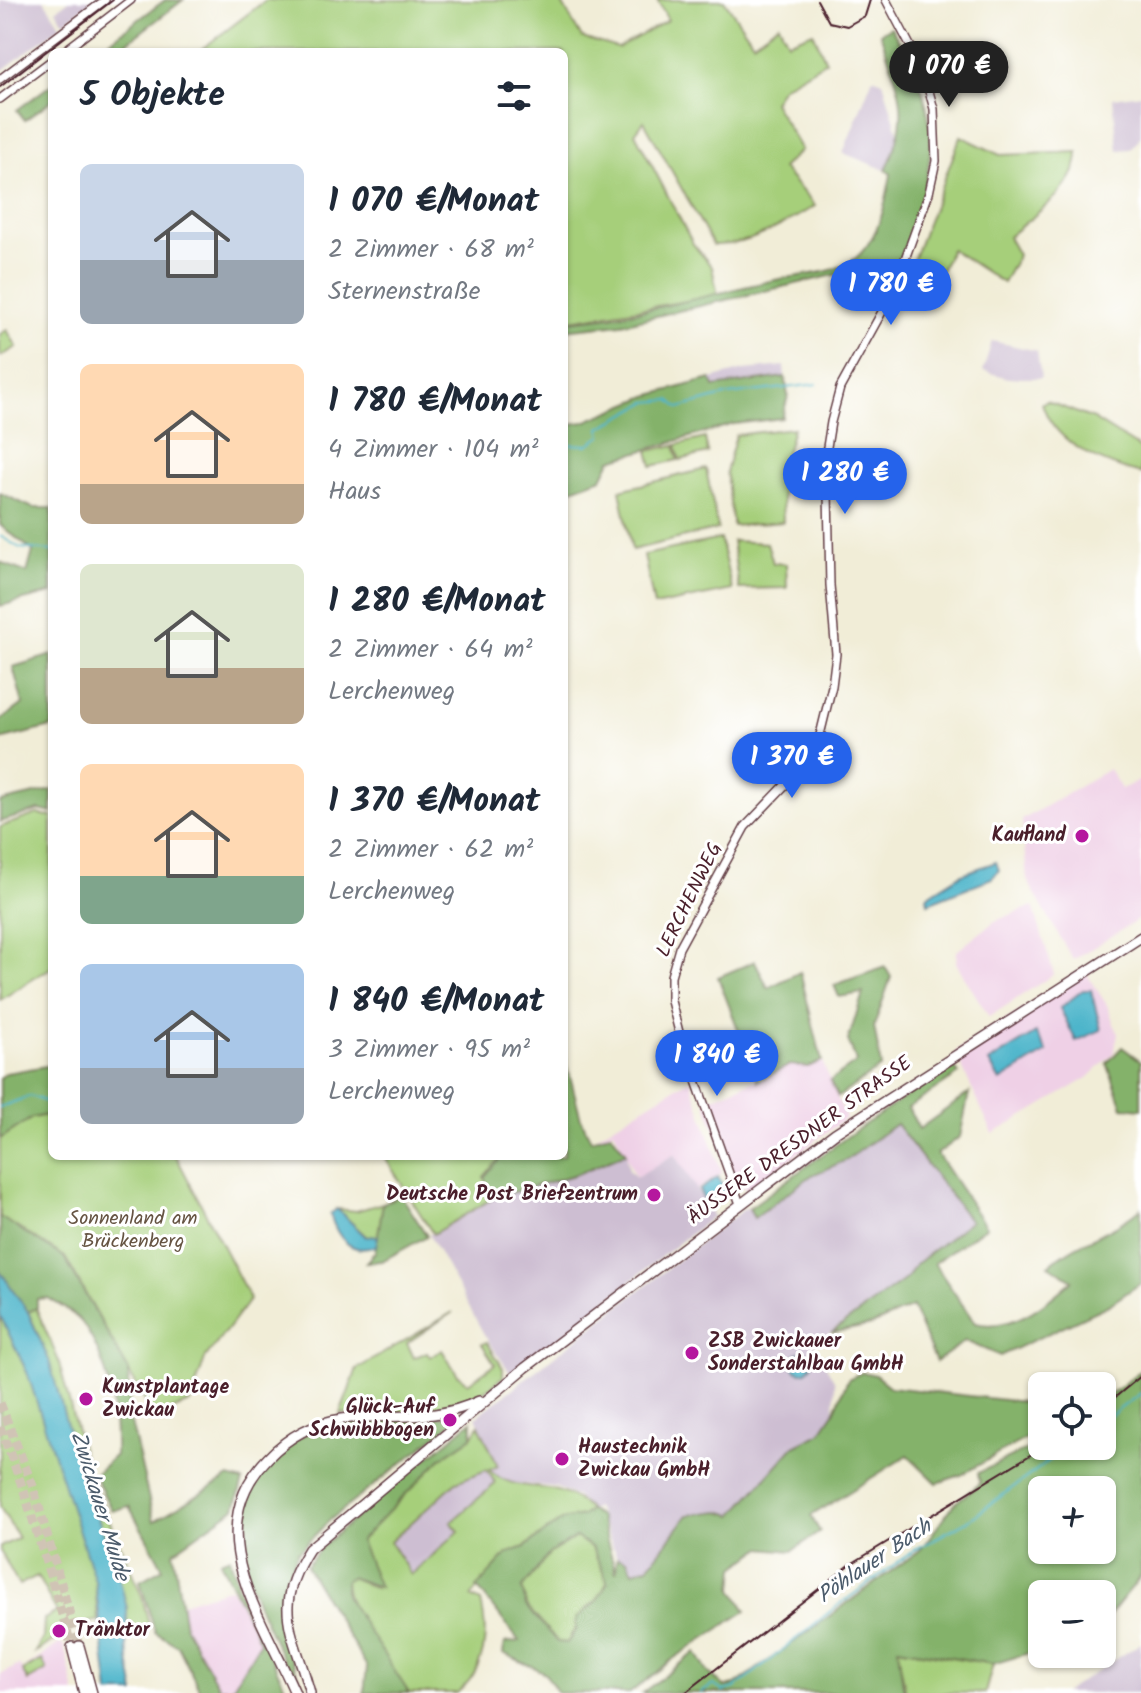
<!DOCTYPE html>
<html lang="de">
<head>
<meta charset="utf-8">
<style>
	body { margin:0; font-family:Kalam,sans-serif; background:#f6f6f7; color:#1f2937; height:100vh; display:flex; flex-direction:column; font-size:30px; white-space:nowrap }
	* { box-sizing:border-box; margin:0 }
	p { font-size:26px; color:#747a83 }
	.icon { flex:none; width:44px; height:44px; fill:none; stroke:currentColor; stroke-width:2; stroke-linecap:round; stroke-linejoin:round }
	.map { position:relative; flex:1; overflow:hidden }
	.details { position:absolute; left:48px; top:48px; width:520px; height:1112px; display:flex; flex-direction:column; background:#fff; border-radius:12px; box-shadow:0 2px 6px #0004 }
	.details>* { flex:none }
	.buttons { position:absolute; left:1028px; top:1372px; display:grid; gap:16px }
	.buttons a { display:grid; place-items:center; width:88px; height:88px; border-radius:12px; background:#fff; box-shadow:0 2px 6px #0004; font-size:40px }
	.price { position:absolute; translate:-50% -68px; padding:0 18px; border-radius:28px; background:#2563eb; color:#fff; font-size:26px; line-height:52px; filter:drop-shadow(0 2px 4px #0008) }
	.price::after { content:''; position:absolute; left:50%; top:48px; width:24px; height:18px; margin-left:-12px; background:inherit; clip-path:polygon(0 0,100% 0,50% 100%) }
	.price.current { background:#222; color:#fff }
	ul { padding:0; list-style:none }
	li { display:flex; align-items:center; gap:24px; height:200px; padding:0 32px }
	li span { display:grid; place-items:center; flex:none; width:224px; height:160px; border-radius:12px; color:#555 }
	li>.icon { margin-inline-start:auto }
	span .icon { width:96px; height:96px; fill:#fffc; stroke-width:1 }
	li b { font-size:34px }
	h2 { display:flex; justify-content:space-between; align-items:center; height:96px; padding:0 32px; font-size:34px }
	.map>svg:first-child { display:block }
	.built { fill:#efd0e6 }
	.industrial { fill:#cdbed2 }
	.green { fill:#a6cf7a; stroke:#787752; stroke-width:2; fill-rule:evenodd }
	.forest { fill:#84b26a; stroke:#67684a; stroke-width:2; fill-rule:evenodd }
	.water { fill:#4db5cb; stroke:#4c6a7b; stroke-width:2 }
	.pier { fill:#f1edd7 }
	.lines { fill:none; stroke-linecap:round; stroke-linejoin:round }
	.stream { stroke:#4db5cb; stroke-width:2 }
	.primary-tunnel { stroke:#d0c4b5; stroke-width:9; stroke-dasharray:9 4.5; stroke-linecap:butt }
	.tertiary-casing { stroke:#633e45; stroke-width:10 }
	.primary-casing { stroke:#633e45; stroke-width:12 }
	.tertiary { stroke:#fff; stroke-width:7 }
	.primary { stroke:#fff; stroke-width:9 }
	.tram { stroke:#4a1f2b; stroke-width:2 }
	.rail { stroke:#4a1f2b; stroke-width:2 }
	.poi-dot { fill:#b5179e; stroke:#fff; stroke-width:3 }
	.labels { text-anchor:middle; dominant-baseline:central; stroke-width:6; stroke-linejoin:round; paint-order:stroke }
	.poi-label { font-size:20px; font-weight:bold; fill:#4a1f2b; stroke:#fff; text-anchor:start }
	.street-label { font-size:20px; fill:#4a1f2b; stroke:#fff }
	.park-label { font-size:20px; fill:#665443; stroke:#fff }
	.water-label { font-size:22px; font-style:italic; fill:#4b5b6b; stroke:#fff }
</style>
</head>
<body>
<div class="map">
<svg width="1141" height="1693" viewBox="0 0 1141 1693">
	<rect width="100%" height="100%" fill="#fff"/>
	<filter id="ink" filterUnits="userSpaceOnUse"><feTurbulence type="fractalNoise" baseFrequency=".0125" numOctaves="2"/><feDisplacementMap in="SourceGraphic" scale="16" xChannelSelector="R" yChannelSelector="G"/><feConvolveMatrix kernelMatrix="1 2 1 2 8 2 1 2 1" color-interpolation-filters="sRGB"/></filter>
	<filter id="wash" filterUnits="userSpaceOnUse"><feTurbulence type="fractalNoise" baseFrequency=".006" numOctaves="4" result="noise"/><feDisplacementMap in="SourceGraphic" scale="32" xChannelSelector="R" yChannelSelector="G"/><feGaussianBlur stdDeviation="1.8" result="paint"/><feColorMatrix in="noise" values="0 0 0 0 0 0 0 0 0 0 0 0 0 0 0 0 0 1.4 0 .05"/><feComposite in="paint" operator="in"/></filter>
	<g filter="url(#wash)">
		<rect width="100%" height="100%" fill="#f1edd7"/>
		<g class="built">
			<polygon points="1109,769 1121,789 1141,780 1141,918 1073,960 1027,880 1022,820"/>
			<polygon points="1033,906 1054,974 989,1017 956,963 957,951 995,921"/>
			<polygon points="1085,971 1107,1005 1118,1034 1114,1053 1088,1078 993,1134 955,1052"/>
			<polygon points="822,1061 846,1118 750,1189 735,1185 705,1101 790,1065 808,1067"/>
			<polygon points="690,1079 722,1173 696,1190 674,1155 636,1177 614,1130 592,1139"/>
			<polygon points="231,1588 261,1642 231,1689 219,1687 185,1627 182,1603"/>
			<polygon points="60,1643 64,1646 75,1693 0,1693 0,1675 19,1665 22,1670"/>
		</g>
		<g class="industrial">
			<polygon points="0,0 44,0 61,26 0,72"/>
			<polygon points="69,0 93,0 64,22 56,10"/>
			<polygon points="873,77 883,81 900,139 886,170 843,153"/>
			<polygon points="1141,94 1141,136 1131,149 1118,150 1113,98"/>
			<polygon points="992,341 1037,351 1041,378 1008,378 983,371"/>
			<polygon points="784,366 785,377 714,387 711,379 744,370"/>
			<polygon points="896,1123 970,1220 916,1264 907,1278 814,1344 835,1382 834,1412 820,1433 794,1446 733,1515 720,1511 688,1515 647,1567 633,1571 627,1560 617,1557 596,1507 590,1510 577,1497 555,1487 503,1482 489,1470 497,1466 476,1417 744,1209 749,1208 753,1217 812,1175 847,1160"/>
			<polygon points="626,1153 629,1170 636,1177 675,1154 713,1216 512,1375 485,1336 429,1235 493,1198 577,1174"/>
			<polygon points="485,1470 496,1483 452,1521 459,1531 411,1575 390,1543 456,1482"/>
			<polygon points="1141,1643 1141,1693 1064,1693"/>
		</g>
		<g class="green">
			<path d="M 266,0 L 560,0 L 582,38 L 618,48 L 668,20 L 657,0 L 724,0 L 753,42 L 779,24 L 788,42 L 813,32 L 826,61 L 782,87 L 773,102 L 801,150 L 782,168 L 815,206 C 785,224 748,247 713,245 L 644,121 L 635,133 L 693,244 L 712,267 L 718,296 L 564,321 L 564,52 L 198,52 Z"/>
			<path d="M 961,136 L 1000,155 L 1078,152 C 1079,188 1033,215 1008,237 L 1018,255 L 1003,283 L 951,249 L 924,307 L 898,299 Z"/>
			<polygon points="7,330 17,347 0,357 0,334"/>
			<path d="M 1047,401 L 1093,419 L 1141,449 L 1141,474 C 1103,464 1054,444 1042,403 Z"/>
			<polygon points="793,428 781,472 783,522 733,526 726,472 736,435"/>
			<polygon points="705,438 708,453 680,460 676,445"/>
			<polygon points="675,445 678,460 652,466 648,451"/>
			<polygon points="706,469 718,529 632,550 620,490"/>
			<polygon points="720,539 732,590 654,606 644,555"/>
			<polygon points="732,541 767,543 773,563 786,564 787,588 739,589"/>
			<polygon points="37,814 52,817 52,967 0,1000 0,827"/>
			<polygon points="52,1114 52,1156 176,1156 250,1299 205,1359 190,1403 154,1417 65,1257 0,1217 0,1139 32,1118"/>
			<polygon points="384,1156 503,1156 484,1177 493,1198 433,1234"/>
			<polygon points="383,1203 378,1236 367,1237 337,1209 356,1211"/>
			<path d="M 36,1308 L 58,1359 L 86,1466 L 142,1596 L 149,1625 L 141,1631 L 128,1629 C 124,1572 96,1518 78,1464 C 61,1413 52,1361 28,1312 Z"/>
			<path d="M 453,1312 L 407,1343 L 414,1358 L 427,1352 L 430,1357 L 442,1350 L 458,1375 L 468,1383 L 495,1364 L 482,1344 L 487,1342 L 503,1368 L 503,1377 C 456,1419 399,1412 340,1414 L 357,1369 Z"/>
			<path d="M 0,1315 L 27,1372 L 86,1549 L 95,1581 L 98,1621 C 82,1620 53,1643 35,1652 L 43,1638 L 44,1619 L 57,1612 L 37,1576 L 19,1585 L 0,1551 L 0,1547 L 18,1538 L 0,1507 Z"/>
			<path d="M 479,1425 L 498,1466 L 489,1470 C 521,1498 554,1475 590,1510 L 582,1516 L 562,1520 L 525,1547 L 508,1553 L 471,1597 L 481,1602 C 489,1636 486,1669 457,1693 L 409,1693 C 387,1670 345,1611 345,1580 L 350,1577 L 375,1588 L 359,1541 L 441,1458 L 472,1437 ZM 486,1470 L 496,1483 L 451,1522 L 459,1531 L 411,1575 L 390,1542 L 456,1482 Z"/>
			<polygon points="576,1537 592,1548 608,1582 596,1602 587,1608 567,1643 558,1642 526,1606 522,1588 550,1553"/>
			<polygon points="897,1648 993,1664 985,1693 906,1693"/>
			<polygon points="42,1660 47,1670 28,1681 22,1671"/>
		</g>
		<g class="forest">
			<polygon points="165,0 183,0 115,52 95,52"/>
			<path d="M 891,27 C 954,129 932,174 893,279 L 861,269 L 622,324 L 564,330 L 564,321 C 636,317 705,295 775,280 C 801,274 842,275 861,253 C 881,231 886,201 891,174 L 886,170 C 913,111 900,91 880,33 Z"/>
			<polygon points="52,84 52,100 25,120 17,110"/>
			<polygon points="785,377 788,396 782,418 734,424 611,460 602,478 564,492 564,425 584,422 647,396 711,379 714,387"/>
			<polygon points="0,493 33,508 52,508 52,593 0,606 0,562 27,573 33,551 0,525"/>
			<polygon points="52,655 52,727 0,740 0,721 23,704 13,667"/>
			<polygon points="52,790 52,813 39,810 0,822 0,802"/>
			<polygon points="755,961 768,988 800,972 822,1061 808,1067 790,1065 758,1081 718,977"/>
			<polygon points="885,967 891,977 874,1026 881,1067 838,1097 830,1081 857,1062 848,1041 863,993 839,997 834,985"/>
			<polygon points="1122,1047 1141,1061 1141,1109 1123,1107 1107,1063"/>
			<polygon points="564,1052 581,1119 591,1140 611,1133 626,1153 577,1174 493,1198 484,1177 501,1157 564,1156"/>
			<polygon points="52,1065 52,1114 32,1118 0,1139 0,1078 6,1073"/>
			<path d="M 953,1065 L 959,1074 L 908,1108 L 919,1129 L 969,1093 L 960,1137 L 937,1154 L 986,1227 L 934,1263 L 975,1323 C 1012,1332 1045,1305 1072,1280 L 1049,1265 C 1076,1241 1114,1233 1141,1208 L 1141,1283 L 1109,1305 L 1000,1356 L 965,1341 L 936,1362 L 912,1307 L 872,1325 L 831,1333 L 907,1278 L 916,1264 L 970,1221 L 896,1124 L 847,1160 L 812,1175 L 754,1218 L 749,1208 L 855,1131 Z"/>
			<polygon points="401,1195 427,1236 382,1261 366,1262 375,1252 383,1203"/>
			<path d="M 0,1217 L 64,1257 L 129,1371 L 129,1414 L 154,1521 L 229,1477 L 243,1481 L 235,1508 L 173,1552 L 185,1627 L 219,1687 L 231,1689 L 260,1642 L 220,1561 L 230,1557 L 239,1590 L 288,1693 L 201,1693 L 178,1646 L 155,1632 L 140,1581 L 163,1568 L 129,1506 L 112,1511 L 94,1475 L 115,1455 C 116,1409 110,1364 83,1324 C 76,1314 59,1305 48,1298 L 37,1299 L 37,1308 L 28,1312 L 0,1271 Z"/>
			<path d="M 1141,1370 L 1141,1576 L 1109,1616 L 1102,1620 L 1102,1594 L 1042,1594 L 1042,1649 L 993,1664 L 898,1648 L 904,1693 L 642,1693 L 696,1652 L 707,1671 L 725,1687 L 735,1685 L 920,1550 L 955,1503 L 980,1483 L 978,1473 L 1042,1442 L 1042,1446 L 1102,1446 L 1102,1401 ZM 1042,1490 L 1102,1490 L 1102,1550 L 1042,1550 Z"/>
			<path d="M 863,1372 L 875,1375 L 890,1387 L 1041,1404 L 1042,1429 L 961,1475 L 937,1483 L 908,1455 L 811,1516 L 820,1532 L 792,1551 L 761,1548 L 735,1567 L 733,1589 L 746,1611 L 673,1659 L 630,1693 L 558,1693 L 545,1673 L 503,1653 L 505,1643 L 519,1641 L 477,1587 L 508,1553 L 525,1547 L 562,1520 L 582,1516 L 590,1510 L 600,1517 L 616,1572 L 617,1557 L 627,1560 L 633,1571 L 648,1567 L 688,1515 L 720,1511 L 733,1515 L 794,1446 L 820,1433 L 834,1412 L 848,1379 ZM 576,1537 L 592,1548 L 608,1582 L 596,1602 L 576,1618 L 576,1630 L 567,1643 L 558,1642 L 526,1606 L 522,1588 L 550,1553 Z"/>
			<path d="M 458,1414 L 460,1417 L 330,1520 L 298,1552 L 284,1584 L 280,1616 L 284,1640 L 305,1693 L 299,1693 C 269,1625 209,1537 266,1467 C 281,1448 301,1433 325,1427 C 368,1416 414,1423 458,1414 Z"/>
			<polygon points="472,1421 472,1437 441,1458 360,1541 379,1587 350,1577 345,1581 345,1595 409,1693 364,1693 367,1667 306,1566 322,1546"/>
		</g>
		<g class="water">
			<polygon points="996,862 999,870 992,878 928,903 927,896 962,874"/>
			<polygon points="1083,990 1091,990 1101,1030 1076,1041 1060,1008"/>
			<polygon points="1036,1033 1047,1052 1000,1081 989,1062"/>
			<polygon points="718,1177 725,1190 705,1202 699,1190"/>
			<path d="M 337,1209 L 366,1237 L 378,1236 L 376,1246 C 350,1256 337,1237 330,1214 Z"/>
			<polygon points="0,1271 28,1312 49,1360 79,1468 116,1565 127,1608 127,1648 135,1693 109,1693 95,1581 27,1372 0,1315"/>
			<circle cx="802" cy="1362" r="10"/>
		</g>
		<polygon class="pier" points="95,1628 132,1630 132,1641 96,1639"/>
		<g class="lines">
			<g class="stream">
				<polyline points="564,444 587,445 602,436 600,428 647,402 670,400 679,408 728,395 817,384"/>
				<polyline points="0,536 20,548 52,551"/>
				<polyline points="0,1107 30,1096 52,1104"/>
				<polyline points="1102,1422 1141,1393"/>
				<polyline points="701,1693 713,1685 723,1691 735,1688 832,1610 916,1549 969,1520 1069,1446"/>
			</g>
		</g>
	</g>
	<g filter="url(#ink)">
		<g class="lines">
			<g class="primary-tunnel">
				<polyline points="0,1403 33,1486 79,1646"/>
				<polyline points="0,1427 24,1491 72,1647"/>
			</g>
			<defs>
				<g id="tertiary">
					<polyline points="63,52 131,0"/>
					<polyline points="0,79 105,0"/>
					<polyline points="0,99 52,60"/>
					<polyline points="740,1204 680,1036 671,1001 671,976 679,948 745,827 791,779 820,735 832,686 836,654 830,585 827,447 831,422 840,388 893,292 929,193 936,161 934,109 923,70 886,0"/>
				</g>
				<g id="primary">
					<polyline points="79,1646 92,1693"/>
					<polyline points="72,1647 84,1693"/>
					<path d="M 295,1693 C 264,1620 196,1531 268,1458 C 288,1437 313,1423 342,1419 C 390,1413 433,1423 479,1401"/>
					<path d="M 310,1693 C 294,1632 270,1610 309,1549 L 525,1368 L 835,1133 L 1141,937"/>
				</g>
			</defs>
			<use href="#tertiary" class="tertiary-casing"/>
			<use href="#primary" class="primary-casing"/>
			<use href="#tertiary" class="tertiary"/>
			<use href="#primary" class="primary"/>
			<g class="tram">
				<polyline points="817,0 829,22 847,26 865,16 870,0"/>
				<polyline points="0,87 113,0"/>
			</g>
			<g class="rail">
				<polyline points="1102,1408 1141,1376"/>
				<polyline points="685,1693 851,1564 1045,1446"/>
			</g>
		</g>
	</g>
	<g class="poi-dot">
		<circle cx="1082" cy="836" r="8"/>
		<circle cx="654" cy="1195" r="8"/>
		<circle cx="692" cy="1353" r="8"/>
		<circle cx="86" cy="1399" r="8"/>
		<circle cx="450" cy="1420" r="8"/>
		<circle cx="562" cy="1459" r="8"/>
		<circle cx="59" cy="1631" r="8"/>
	</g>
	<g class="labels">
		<g class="poi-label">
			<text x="1066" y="836" text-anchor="end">Kaufland</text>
			<text x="638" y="1195" text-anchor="end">Deutsche Post Briefzentrum</text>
			<text x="708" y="1342">ZSB Zwickauer<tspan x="708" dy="23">Sonderstahlbau GmbH</tspan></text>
			<text x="102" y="1388">Kunstplantage<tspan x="102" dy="23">Zwickau</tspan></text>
			<text x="434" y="1408" text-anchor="end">Glück-Auf<tspan x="434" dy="23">Schwibbbogen</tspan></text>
			<text x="578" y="1448">Haustechnik<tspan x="578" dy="23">Zwickau GmbH</tspan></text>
			<text x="75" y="1631">Tränktor</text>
		</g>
		<g class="street-label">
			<text transform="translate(690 900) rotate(-64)">LERCHENWEG</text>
			<text transform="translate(800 1141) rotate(-36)">ÄUSSERE DRESDNER STRASSE</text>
		</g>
		<g class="park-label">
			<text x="133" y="1219">Sonnenland am<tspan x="133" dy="23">Brückenberg</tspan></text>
		</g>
		<g class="water-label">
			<text transform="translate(99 1506) rotate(73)">Zwickauer Mulde</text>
			<text transform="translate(875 1562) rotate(-34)">Pöhlauer Bach</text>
		</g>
	</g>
</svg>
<div class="buttons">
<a><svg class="icon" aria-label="locate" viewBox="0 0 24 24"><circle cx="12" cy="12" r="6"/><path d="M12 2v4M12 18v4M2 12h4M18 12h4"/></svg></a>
<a>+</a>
<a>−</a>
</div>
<b class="price current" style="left:949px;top:109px">1 070 €</b>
<b class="price" style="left:891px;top:327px">1 780 €</b>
<b class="price" style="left:845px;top:516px">1 280 €</b>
<b class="price" style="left:792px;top:800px">1 370 €</b>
<b class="price" style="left:717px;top:1098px">1 840 €</b>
<section class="details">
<h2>5 Objekte<svg class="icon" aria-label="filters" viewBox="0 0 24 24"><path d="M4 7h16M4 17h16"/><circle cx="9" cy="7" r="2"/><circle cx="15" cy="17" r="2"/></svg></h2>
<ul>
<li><span style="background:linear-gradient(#c9d6e8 60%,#9aa5b1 0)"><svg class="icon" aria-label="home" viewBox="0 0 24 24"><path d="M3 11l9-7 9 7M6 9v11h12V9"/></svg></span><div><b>1 070 €/Monat</b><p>2 Zimmer · 68 m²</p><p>Sternenstraße</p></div></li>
<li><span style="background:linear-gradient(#ffd9b3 75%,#b9a48a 0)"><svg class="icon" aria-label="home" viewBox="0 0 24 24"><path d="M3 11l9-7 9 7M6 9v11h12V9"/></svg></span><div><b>1 780 €/Monat</b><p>4 Zimmer · 104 m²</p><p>Haus</p></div></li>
<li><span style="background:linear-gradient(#dfe7d0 65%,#b9a48a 0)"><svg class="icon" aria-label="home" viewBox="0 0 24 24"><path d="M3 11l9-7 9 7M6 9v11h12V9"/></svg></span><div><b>1 280 €/Monat</b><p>2 Zimmer · 64 m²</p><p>Lerchenweg</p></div></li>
<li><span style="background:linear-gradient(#ffd9b3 70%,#7fa58c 0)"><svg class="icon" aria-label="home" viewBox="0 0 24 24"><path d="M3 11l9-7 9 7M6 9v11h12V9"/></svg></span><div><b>1 370 €/Monat</b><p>2 Zimmer · 62 m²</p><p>Lerchenweg</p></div></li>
<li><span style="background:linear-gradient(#a9c7e8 65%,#9aa5b1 0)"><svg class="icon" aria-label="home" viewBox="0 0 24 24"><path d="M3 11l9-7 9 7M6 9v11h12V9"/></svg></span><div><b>1 840 €/Monat</b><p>3 Zimmer · 95 m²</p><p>Lerchenweg</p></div></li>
</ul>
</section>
</div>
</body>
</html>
